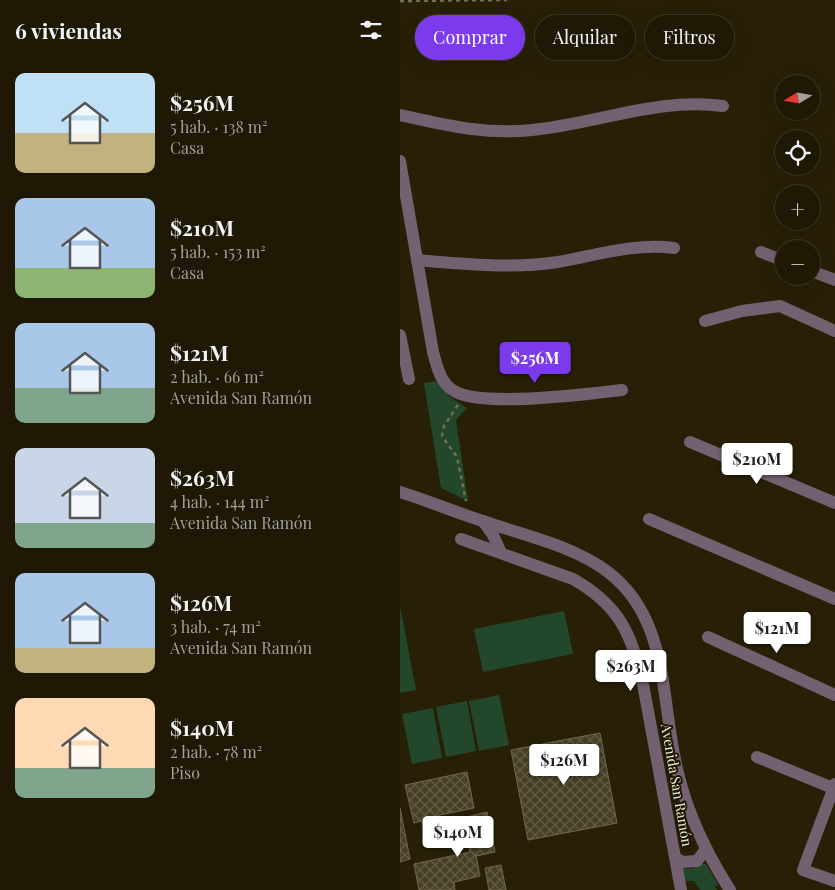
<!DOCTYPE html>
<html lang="es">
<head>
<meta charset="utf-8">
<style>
	body { margin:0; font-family:"Playfair Display",serif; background:#2b2513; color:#f1f3f6; height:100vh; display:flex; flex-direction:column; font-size:19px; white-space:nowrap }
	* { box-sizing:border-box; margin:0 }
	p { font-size:16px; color:#a1a09a }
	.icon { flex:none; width:28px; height:28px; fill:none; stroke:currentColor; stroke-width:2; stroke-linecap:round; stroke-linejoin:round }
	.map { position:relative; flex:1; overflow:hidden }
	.sheet { display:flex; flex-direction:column; background:#1e1804; width:400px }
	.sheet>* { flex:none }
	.top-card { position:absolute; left:15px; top:15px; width:345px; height:45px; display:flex; gap:10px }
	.needle { width:32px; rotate:259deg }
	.tools { position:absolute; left:375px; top:75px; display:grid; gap:10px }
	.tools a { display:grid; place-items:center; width:45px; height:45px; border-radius:50%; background:#1e1804; box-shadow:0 5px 20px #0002,0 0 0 1px #3c3726; font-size:25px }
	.price { position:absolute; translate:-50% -42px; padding:0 11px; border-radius:5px; background:#fff; color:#222; font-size:16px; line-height:32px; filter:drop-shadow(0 1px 2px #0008) }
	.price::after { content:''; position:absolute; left:50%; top:30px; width:15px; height:11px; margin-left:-8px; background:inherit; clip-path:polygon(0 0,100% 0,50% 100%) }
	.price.selected { background:#7c3aed; color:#fff }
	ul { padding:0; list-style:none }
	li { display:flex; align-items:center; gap:15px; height:125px; padding:0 15px }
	li span { display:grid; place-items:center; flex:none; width:140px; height:100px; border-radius:10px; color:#555 }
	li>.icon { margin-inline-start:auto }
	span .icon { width:60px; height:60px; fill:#fffc; stroke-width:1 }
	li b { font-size:21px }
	h2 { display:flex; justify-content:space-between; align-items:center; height:60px; padding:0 15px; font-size:21px }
	.pill { padding:0 18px; border-radius:22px; background:#1e1804; box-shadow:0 5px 20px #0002,0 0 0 1px #3c3726; font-size:18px; line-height:45px }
	.pill.selected { background:#7c3aed; color:#fff }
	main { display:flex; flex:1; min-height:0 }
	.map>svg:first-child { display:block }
	.green { fill:#23472a }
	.building { fill:url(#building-cross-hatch); stroke:#71684d }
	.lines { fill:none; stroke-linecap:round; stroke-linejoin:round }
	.path { stroke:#746d57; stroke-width:2.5; stroke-dasharray:4 4; stroke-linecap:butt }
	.minor { stroke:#736070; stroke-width:12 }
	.labels { text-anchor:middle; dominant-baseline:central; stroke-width:4; stroke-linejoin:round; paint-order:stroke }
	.street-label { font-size:14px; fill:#f0ecdc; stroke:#1e1700 }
</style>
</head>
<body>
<main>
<section class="sheet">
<h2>6 viviendas<svg class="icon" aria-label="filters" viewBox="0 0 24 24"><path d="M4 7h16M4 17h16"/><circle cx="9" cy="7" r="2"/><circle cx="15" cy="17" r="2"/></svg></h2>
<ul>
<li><span style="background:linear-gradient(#bfe0f5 60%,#c2b280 0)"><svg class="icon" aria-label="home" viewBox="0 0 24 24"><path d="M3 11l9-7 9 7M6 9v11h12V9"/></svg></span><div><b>$256M</b><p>5 hab. · 138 m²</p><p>Casa</p></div></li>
<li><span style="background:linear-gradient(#a9c7e8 70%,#8fb573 0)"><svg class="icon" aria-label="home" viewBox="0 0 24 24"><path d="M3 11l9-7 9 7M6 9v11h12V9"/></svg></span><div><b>$210M</b><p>5 hab. · 153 m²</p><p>Casa</p></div></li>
<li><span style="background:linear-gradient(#a9c7e8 65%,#7fa58c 0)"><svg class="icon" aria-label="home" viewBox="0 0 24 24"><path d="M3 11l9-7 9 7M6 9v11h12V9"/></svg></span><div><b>$121M</b><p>2 hab. · 66 m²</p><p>Avenida San Ramón</p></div></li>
<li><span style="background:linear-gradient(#c9d6e8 75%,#7fa58c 0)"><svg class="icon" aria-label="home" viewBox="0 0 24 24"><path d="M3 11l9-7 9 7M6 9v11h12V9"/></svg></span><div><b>$263M</b><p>4 hab. · 144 m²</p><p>Avenida San Ramón</p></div></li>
<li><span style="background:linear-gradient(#a9c7e8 75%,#c2b280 0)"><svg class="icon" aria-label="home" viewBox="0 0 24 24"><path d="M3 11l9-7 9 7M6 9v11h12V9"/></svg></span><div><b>$126M</b><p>3 hab. · 74 m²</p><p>Avenida San Ramón</p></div></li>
<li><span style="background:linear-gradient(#ffd9b3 70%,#7fa58c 0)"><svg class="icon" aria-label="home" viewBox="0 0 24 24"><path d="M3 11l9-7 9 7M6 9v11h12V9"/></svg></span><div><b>$140M</b><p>2 hab. · 78 m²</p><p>Piso</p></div></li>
</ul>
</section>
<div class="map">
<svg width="435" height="890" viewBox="0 0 435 890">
	<defs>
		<pattern id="building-cross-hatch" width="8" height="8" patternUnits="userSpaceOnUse" patternTransform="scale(1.25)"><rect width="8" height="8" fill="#484026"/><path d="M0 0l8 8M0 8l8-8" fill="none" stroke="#635c45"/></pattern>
	</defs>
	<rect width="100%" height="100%" fill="#282006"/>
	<g class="green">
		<polygon points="37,381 50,397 67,408 56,420 68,501 41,488 24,383"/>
		<polygon points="0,606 16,690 0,693"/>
		<polygon points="164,611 173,654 83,672 74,629"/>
		<polygon points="99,695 109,745 79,751 69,701"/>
		<polygon points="67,701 76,751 46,757 36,707"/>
		<polygon points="33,708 42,758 12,764 2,714"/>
		<polygon points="301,864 306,864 318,884 315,887 317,890 300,890 294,881 284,881 282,868 291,869"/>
	</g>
	<g class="building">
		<polygon points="200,733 217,823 128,840 111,750"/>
		<polygon points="67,772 74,808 30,817 34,837 26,839 22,821 14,823 5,785"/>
		<polygon points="0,808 10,859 0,862"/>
		<polygon points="87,812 95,852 76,856 80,876 54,882 55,890 19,890 14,864 70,852 63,818"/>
		<polygon points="101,865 106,890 89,890 85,868"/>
	</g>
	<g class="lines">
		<g class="path">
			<polyline points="0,1 107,0"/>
			<polyline points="58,405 44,426 42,436 57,457 66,501"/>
		</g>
		<g class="minor">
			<path d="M 0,115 C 45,125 85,135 132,130 C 196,124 258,97 323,106"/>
			<path d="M 0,161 L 33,352 C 37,366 40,383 54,391 C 82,408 188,394 222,390"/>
			<polyline points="361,252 384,261"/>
			<path d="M 17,260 C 63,264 112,269 158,262 C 198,255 233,243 274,248"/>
			<polyline points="411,271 435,280"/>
			<polyline points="305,321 342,311 380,306 435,331"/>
			<polyline points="0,335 9,379"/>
			<polyline points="290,442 435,503"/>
			<path d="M 0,492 C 29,501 57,513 86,522 C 126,536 174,546 208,572 C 271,620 260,703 278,773 C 288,815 307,854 330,890"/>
			<polyline points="249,519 435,599"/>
			<polyline points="83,521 93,535 101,553"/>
			<path d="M 61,539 L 173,579 C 219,605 232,634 243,684 L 281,890"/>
			<polyline points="308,637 435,695"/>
			<polyline points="357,757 435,789"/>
			<polyline points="435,784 403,870 435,881"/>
			<polyline points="276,858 282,862 297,861 306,849"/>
		</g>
	</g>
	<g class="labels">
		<g class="street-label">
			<text transform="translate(277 785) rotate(80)">Avenida San Ramón</text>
		</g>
	</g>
</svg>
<div class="tools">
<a><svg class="needle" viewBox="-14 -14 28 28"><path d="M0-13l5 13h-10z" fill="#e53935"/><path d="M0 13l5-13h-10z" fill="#a1a09a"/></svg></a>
<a><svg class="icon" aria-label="locate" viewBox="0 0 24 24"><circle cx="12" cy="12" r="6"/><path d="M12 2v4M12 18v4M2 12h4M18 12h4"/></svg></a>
<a>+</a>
<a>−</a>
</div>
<b class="price selected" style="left:135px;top:384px">$256M</b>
<b class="price" style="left:357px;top:485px">$210M</b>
<b class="price" style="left:377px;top:654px">$121M</b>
<b class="price" style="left:231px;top:692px">$263M</b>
<b class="price" style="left:164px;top:786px">$126M</b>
<b class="price" style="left:58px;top:858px">$140M</b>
<div class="top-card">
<a class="pill selected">Comprar</a>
<a class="pill">Alquilar</a>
<a class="pill">Filtros</a>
</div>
</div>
</main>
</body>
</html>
